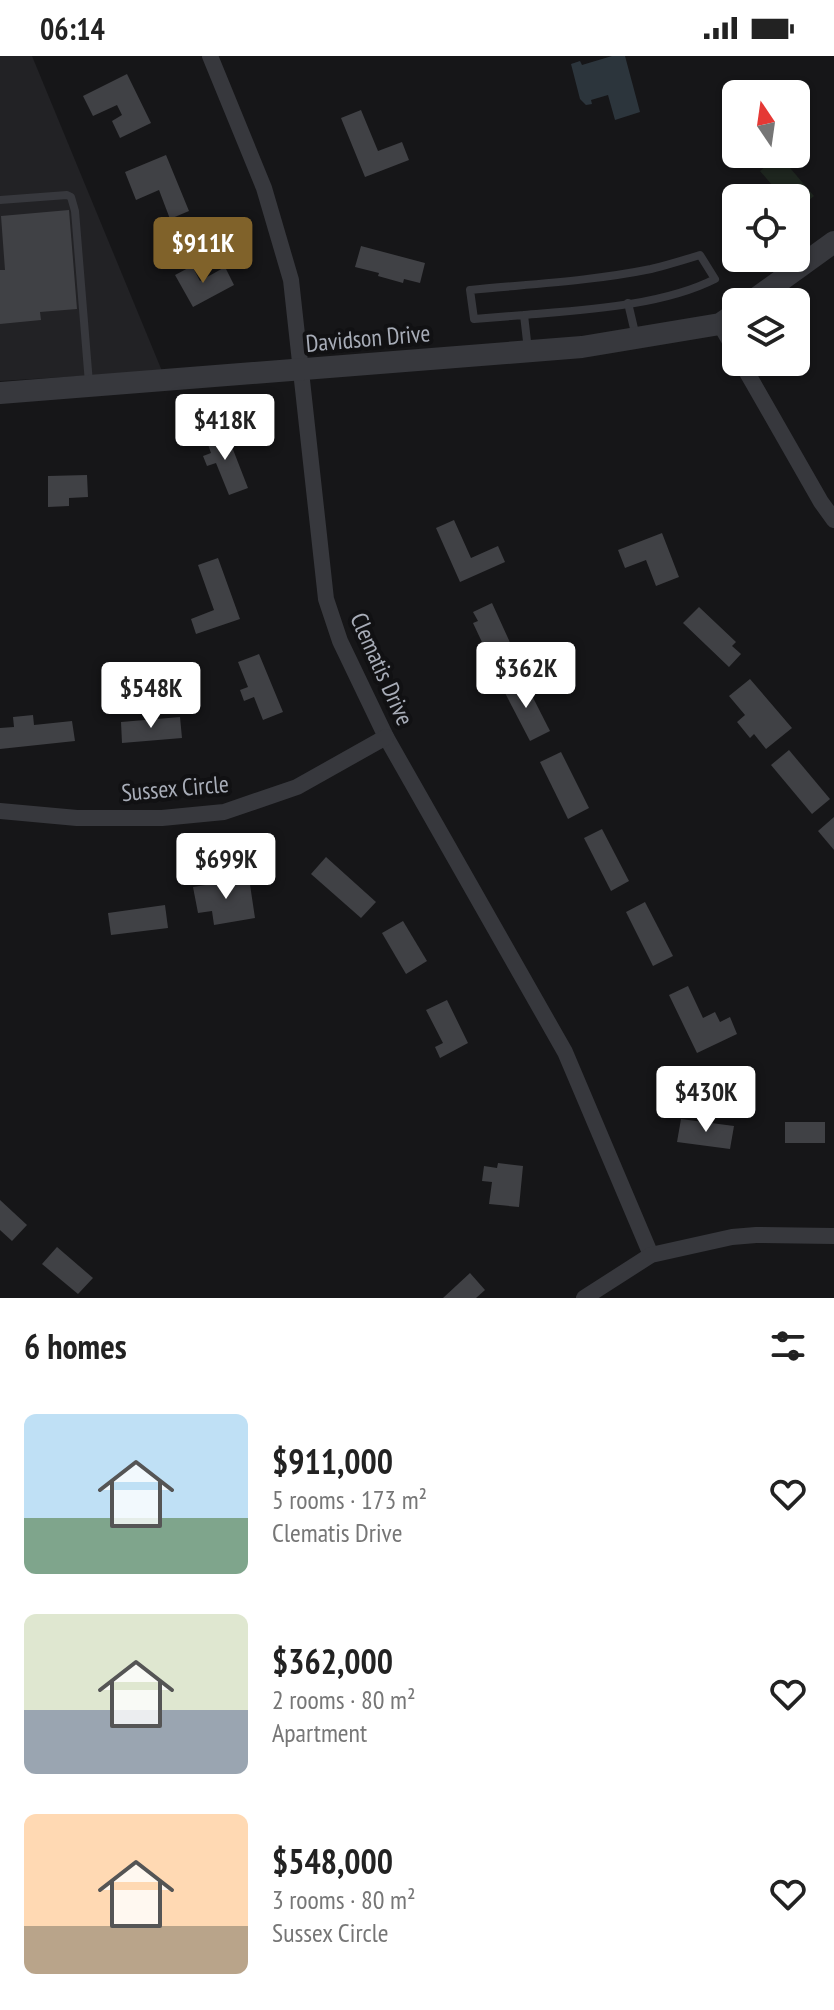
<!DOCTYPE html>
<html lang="en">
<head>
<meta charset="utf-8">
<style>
	body { margin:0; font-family:"PT Sans Narrow",sans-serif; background:#f2f2f2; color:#222; height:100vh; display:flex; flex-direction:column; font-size:30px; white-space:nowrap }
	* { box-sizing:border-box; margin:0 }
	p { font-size:26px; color:#767676 }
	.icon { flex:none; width:44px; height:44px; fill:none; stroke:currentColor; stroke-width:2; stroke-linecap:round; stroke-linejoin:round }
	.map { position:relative; height:1242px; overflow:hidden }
	.panel { display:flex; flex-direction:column; background:#fff; flex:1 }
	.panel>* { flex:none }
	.needle { width:52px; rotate:347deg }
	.tools { position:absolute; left:722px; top:24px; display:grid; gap:16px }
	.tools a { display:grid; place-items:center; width:88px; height:88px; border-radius:12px; background:#fff; box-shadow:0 2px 6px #0004; font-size:40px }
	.price { position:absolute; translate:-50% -68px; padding:0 18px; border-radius:8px; background:#fff; color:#222; font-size:26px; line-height:52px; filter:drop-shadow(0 2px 4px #0008) }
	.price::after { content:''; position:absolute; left:50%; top:48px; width:24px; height:18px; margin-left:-12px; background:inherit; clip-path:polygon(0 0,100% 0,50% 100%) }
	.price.active { background:#80622a; color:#fff }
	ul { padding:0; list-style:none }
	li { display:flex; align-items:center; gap:24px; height:200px; padding:0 24px }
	li span { display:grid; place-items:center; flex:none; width:224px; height:160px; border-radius:12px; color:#555 }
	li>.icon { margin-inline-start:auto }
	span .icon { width:96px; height:96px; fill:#fffc; stroke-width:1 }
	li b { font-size:34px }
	h2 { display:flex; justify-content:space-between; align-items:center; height:96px; padding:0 24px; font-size:34px }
	.status { display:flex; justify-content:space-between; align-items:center; height:56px; padding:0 40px; background:#fff; direction:ltr }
	.status svg { height:22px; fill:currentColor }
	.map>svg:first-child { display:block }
	.built { fill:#222225 }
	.green { fill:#1e261f }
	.water { fill:#2c353c }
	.building { fill:#404145 }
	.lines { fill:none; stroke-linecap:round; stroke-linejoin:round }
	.service { stroke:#37383d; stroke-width:8 }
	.minor { stroke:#37383d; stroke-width:16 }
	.tertiary { stroke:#37383d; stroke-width:22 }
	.labels { text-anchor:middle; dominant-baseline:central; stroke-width:8; stroke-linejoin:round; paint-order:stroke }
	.street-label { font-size:24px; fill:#a8adb8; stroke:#111113 }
</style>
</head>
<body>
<div class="status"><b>06:14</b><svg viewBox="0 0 49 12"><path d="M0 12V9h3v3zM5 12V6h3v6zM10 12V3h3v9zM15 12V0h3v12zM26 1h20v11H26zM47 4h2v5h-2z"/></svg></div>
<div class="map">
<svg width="834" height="1242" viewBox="0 0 834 1242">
	<rect width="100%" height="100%" fill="#161618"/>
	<polygon class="built" points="0,0 32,0 162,315 0,325"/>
	<polygon class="green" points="779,99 814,140 796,155 796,142 783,142 760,115"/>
	<polygon class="water" points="612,0 625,0 640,56 615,64 608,39 591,44 592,48 586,49 580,43 571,8 580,5 582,9"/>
	<g class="building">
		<polygon points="127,18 151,67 120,82 112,65 122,59 117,49 93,60 83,40"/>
		<polygon points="361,54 378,95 402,86 409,104 365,121 341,62"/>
		<polygon points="166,99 189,155 170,163 159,134 136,144 125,116"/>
		<polygon points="69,154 77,253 40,256 41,264 0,268 0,214 5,214 1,160"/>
		<polygon points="361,190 425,207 420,227 404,223 403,227 378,220 379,217 355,211"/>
		<polygon points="192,210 200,225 225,211 234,229 193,251 175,219"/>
		<polygon points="225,373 248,432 229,439 216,407 207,410 203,400 211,397 205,380"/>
		<polygon points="87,419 88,441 69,442 69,450 48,451 48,420"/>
		<polygon points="454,464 471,502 498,490 505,506 460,526 436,472"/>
		<polygon points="662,477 679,521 656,530 646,504 625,512 618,494"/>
		<polygon points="218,502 240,563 196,578 191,563 214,554 198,509"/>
		<polygon points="492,547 512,591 489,601 473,567 478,565 473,556"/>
		<polygon points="699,551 736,586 732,590 741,598 729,611 683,567"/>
		<polygon points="259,598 283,656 263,664 254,641 244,645 240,634 248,631 238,606"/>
		<polygon points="523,622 550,675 530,685 503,633"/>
		<polygon points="750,623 792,672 766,693 754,678 750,682 737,666 745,659 729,640"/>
		<polygon points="33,659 34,669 72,665 75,685 0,693 0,672 14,671 13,661"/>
		<polygon points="180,661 182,682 122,687 121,666"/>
		<polygon points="789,694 830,743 812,758 771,709"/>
		<polygon points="561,696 589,752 568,763 540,706"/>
		<polygon points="834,761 834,794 818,775"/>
		<polygon points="602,773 629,825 611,835 584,782"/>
		<polygon points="326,801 376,846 361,862 311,818"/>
		<polygon points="249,822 255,862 214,869 212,855 198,857 193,831"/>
		<polygon points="645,846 673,900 653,910 626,856"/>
		<polygon points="165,849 168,872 111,879 108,857"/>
		<polygon points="403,865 427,905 406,918 382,877"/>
		<polygon points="688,930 703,962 715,956 720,966 730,961 737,978 697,997 669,939"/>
		<polygon points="447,944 468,987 440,1002 435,991 443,987 426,954"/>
		<polygon points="681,1063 734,1070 730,1093 677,1086"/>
		<rect x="785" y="1066" width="40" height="21"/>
		<polygon points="498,1107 523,1110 519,1151 489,1148 492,1126 482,1125 484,1110 497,1112"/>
		<polygon points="0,1144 27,1169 12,1185 0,1174"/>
		<polygon points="57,1191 93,1222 78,1238 42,1208"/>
		<polygon points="470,1217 485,1234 476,1242 443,1242"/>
	</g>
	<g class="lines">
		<g class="service">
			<polyline points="0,144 67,139 71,141 75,155 89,327"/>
			<polyline points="628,247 636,281"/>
			<path d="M 524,259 C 582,254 662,250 715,223 L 700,199 C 684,204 668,209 651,213 C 592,225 531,228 470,234 L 474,263 L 524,259 L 528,294"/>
		</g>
		<g class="minor">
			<polyline points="210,0 264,132 291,224 326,543 340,585 386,681 565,996 651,1199"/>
			<polyline points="720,268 736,296"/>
			<polyline points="741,306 821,446 834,464"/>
			<polyline points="0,755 77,762 162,762 224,756 297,731 386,681"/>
			<polyline points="584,1242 651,1199 732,1181 756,1179 834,1180"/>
		</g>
		<g class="tertiary">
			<polyline points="751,246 834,186"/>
			<polyline points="0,337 582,291 720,268 736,257"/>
		</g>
	</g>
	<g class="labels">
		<g class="street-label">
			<text transform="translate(368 282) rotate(-5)">Davidson Drive</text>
			<text transform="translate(382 613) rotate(66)">Clematis Drive</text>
			<text transform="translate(175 732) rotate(-5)">Sussex Circle</text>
		</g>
	</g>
</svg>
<div class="tools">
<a><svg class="needle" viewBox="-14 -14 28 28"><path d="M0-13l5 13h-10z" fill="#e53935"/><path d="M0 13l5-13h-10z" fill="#767676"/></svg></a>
<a><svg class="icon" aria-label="locate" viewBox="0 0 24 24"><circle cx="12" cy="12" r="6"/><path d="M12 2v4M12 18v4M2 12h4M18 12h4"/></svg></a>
<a><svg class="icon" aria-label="layers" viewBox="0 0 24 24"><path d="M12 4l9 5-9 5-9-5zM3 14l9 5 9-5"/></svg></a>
</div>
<b class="price active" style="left:203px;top:229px">$911K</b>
<b class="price" style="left:225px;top:406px">$418K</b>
<b class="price" style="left:526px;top:654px">$362K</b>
<b class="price" style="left:151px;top:674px">$548K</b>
<b class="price" style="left:226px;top:845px">$699K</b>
<b class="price" style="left:706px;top:1078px">$430K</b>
</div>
<section class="panel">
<h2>6 homes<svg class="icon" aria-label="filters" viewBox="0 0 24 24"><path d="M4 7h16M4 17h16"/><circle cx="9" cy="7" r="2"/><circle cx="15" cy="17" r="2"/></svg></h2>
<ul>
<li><span style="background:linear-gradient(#bfe0f5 65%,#7fa58c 0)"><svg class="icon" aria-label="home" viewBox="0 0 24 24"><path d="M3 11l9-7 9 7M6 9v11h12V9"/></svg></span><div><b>$911,000</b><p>5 rooms · 173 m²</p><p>Clematis Drive</p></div><svg class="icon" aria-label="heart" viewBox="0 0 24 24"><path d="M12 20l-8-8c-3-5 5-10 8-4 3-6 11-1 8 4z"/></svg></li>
<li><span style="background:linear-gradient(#dfe7d0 60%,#9aa5b1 0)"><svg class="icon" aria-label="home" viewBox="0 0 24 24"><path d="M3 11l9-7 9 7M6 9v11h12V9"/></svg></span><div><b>$362,000</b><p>2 rooms · 80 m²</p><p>Apartment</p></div><svg class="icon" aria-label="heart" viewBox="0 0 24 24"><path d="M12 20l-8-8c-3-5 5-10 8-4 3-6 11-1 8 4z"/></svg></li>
<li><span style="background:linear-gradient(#ffd9b3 70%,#b9a48a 0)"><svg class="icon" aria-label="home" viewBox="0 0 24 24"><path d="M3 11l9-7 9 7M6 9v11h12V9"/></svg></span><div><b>$548,000</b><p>3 rooms · 80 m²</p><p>Sussex Circle</p></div><svg class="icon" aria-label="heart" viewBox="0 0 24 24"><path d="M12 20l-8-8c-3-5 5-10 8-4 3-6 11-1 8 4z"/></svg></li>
</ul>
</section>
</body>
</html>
